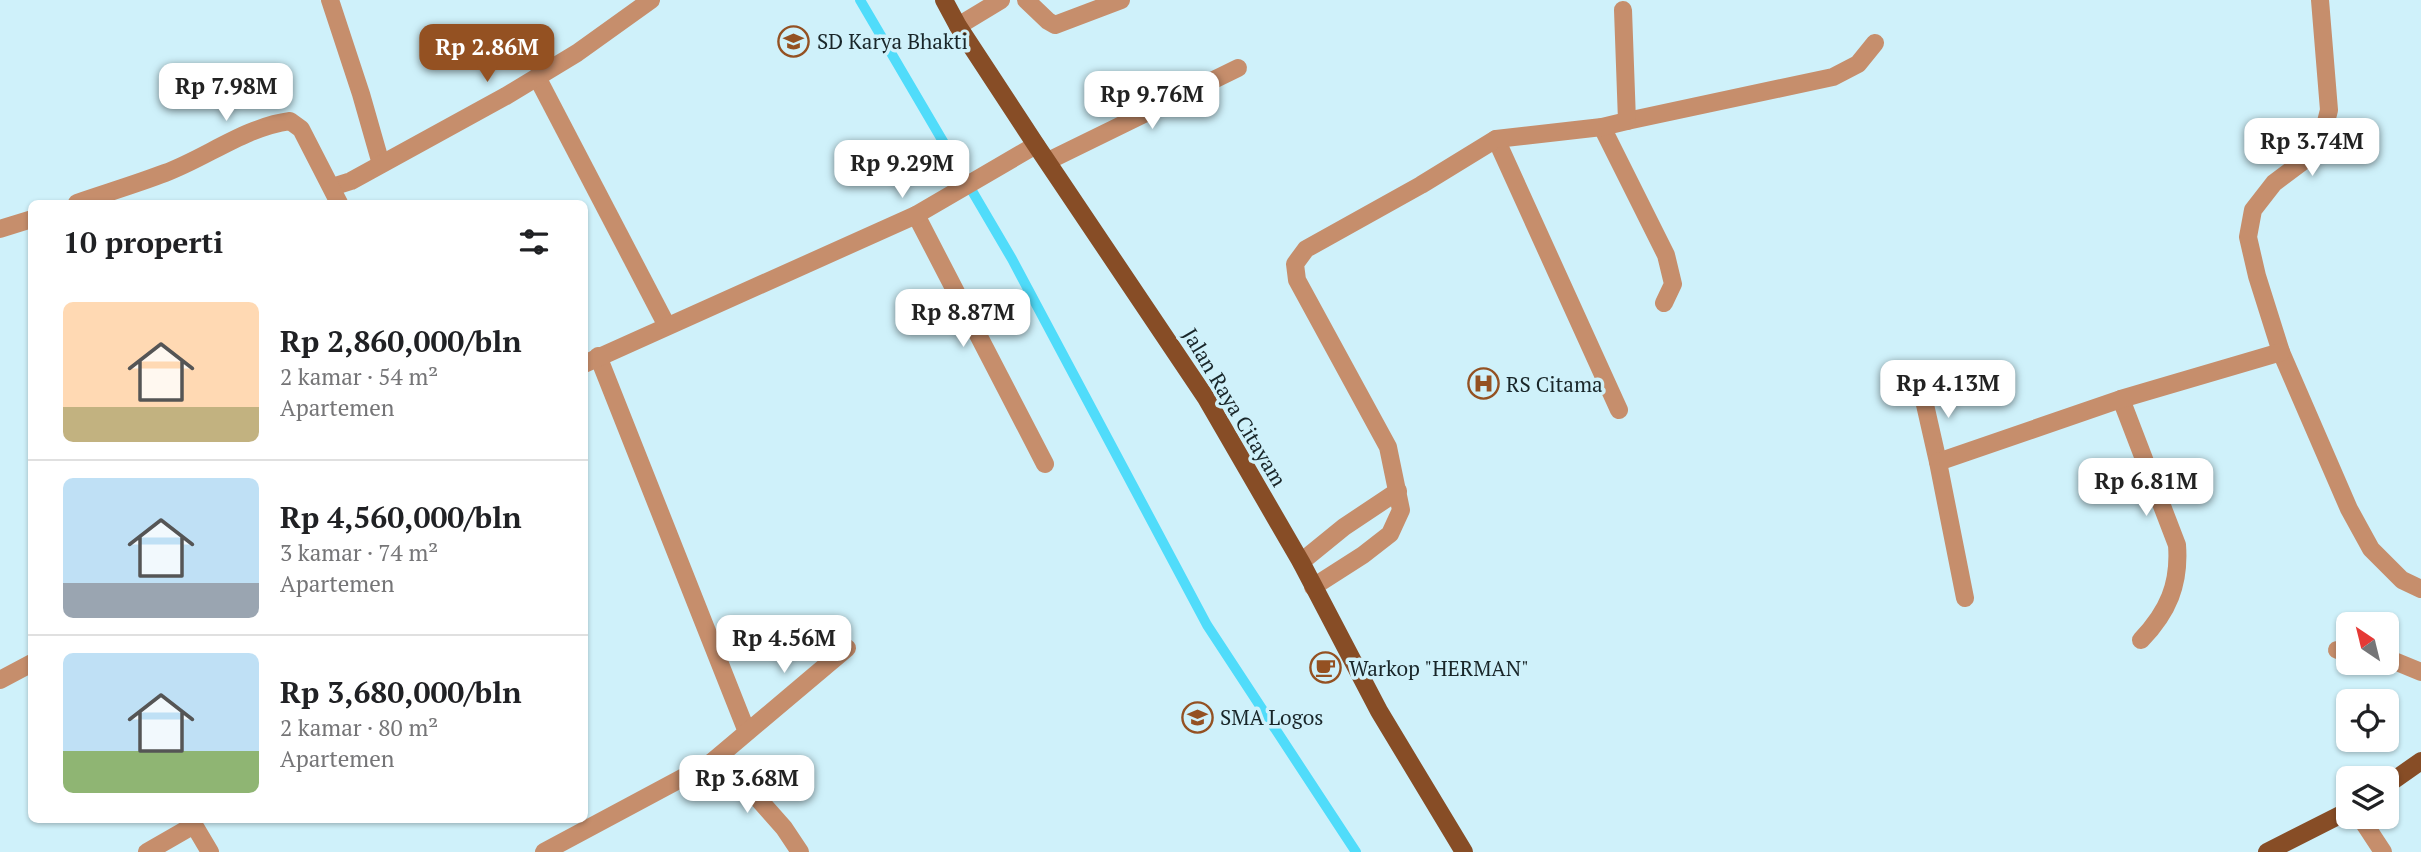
<!DOCTYPE html>
<html lang="id">
<head>
<meta charset="utf-8">
<style>
	body { margin:0; font-family:"PT Serif",serif; background:#f6f6f6; color:#202124; height:100vh; display:flex; flex-direction:column; font-size:26px; white-space:nowrap }
	* { box-sizing:border-box; margin:0 }
	p { font-size:23px; color:#757577 }
	.icon { flex:none; width:38px; height:38px; fill:none; stroke:currentColor; stroke-width:2; stroke-linecap:round; stroke-linejoin:round }
	.map { position:relative; flex:1; overflow:hidden }
	.details { position:absolute; left:28px; top:200px; width:560px; height:623px; display:flex; flex-direction:column; background:#fff; border-radius:10px; box-shadow:0 2px 5px #0004 }
	.details>* { flex:none }
	.needle { width:46px; rotate:325deg }
	.controls { position:absolute; left:2336px; top:612px; display:grid; gap:14px }
	.controls a { display:grid; place-items:center; width:63px; height:63px; border-radius:10px; background:#fff; box-shadow:0 2px 5px #0004; font-size:35px }
	.price { position:absolute; translate:-50% -60px; padding:0 16px; border-radius:14px; background:#fff; color:#222; font-size:23px; line-height:46px; filter:drop-shadow(0 2px 4px #0008) }
	.price::after { content:''; position:absolute; left:50%; top:42px; width:21px; height:16px; margin-left:-10px; background:inherit; clip-path:polygon(0 0,100% 0,50% 100%) }
	.price.selected { background:#945122; color:#fff }
	ul { padding:0; list-style:none }
	li { display:flex; align-items:center; gap:21px; height:175px; padding:0 35px }
	li+li { border-top:2px solid #e0e0e0 }
	li span { display:grid; place-items:center; flex:none; width:196px; height:140px; border-radius:10px; color:#555 }
	li>.icon { margin-inline-start:auto }
	span .icon { width:84px; height:84px; fill:#fffc; stroke-width:1 }
	li b { font-size:30px }
	h2 { display:flex; justify-content:space-between; align-items:center; height:84px; padding:0 35px; font-size:30px }
	.map>svg:first-child { display:block }
	.lines { fill:none; stroke-linecap:round; stroke-linejoin:round }
	.stream { stroke:#50dcfa; stroke-width:10 }
	.minor { stroke:#c68e6c; stroke-width:18 }
	.major { stroke:#874d26; stroke-width:18 }
	.labels { text-anchor:middle; dominant-baseline:central; stroke-width:7; stroke-linejoin:round; paint-order:stroke }
	.poi-label { font-size:21px; fill:#192629; stroke:#cff1fa; text-anchor:start }
	.street-label { font-size:21px; fill:#192629; stroke:#cff1fa }
</style>
</head>
<body>
<div class="map">
<svg width="2421" height="852" viewBox="0 0 2421 852">
	<rect width="100%" height="100%" fill="#cff1fa"/>
	<g class="lines">
		<polyline class="stream" points="860,0 1012,259 1207,625 1356,852"/>
		<g class="minor">
			<polyline points="330,0 361,94 381,164"/>
			<polyline points="1026,0 1048,21 1055,25 1121,0"/>
			<polyline points="2320,0 2329,110 2322,138 2302,162 2274,183 2253,210 2248,237 2257,276 2281,352 2349,509 2371,549 2402,580 2421,589"/>
			<polyline points="958,26 1001,0"/>
			<polyline points="537,77 667,326"/>
			<polyline points="1627,121 1833,77 1858,64 1875,43"/>
			<polyline points="1602,127 1666,255 1673,284 1664,303"/>
			<polyline points="1496,139 1619,410"/>
			<polyline points="1048,161 1238,68"/>
			<polyline points="332,187 351,181 506,96 577,53 651,0"/>
			<path d="M 77,203 C 106,193 136,184 165,173 C 206,158 245,127 290,121 L 301,129 L 339,203"/>
			<polyline points="916,215 1045,464"/>
			<polyline points="0,229 32,219"/>
			<polyline points="598,356 747,732"/>
			<polyline points="584,364 916,215 1036,145"/>
			<polyline points="1921,387 1938,462"/>
			<path d="M 2121,399 L 2177,545 C 2180,584 2168,612 2141,640"/>
			<polyline points="1301,562 1344,527 1398,491"/>
			<polyline points="1313,587 1363,555 1390,534 1401,510 1388,447 1297,280 1295,264 1306,249 1421,185 1496,139 1602,127 1627,121 1623,10"/>
			<polyline points="1965,598 1938,462 2121,399 2281,352"/>
			<polyline points="2337,650 2348,652"/>
			<polyline points="2387,658 2421,672"/>
			<polyline points="0,680 32,663"/>
			<polyline points="712,762 753,793 784,828 800,852"/>
			<polyline points="2360,817 2383,852"/>
			<polyline points="147,852 194,825 210,852"/>
			<polyline points="544,852 712,762 847,648"/>
		</g>
		<g class="major">
			<polyline points="944,0 958,26 1036,145 1206,398 1301,562 1379,711 1464,852"/>
			<polyline points="2387,785 2421,761"/>
			<polyline points="2267,852 2348,811"/>
		</g>
	</g>
	<defs>
		<symbol id="school-ring" viewBox="-11 -11 22 22"><circle r="9.5" fill="#cff1fa" stroke="#945122" stroke-width="1.5"/><path d="M0-5L7-2L0 1L-7-2ZM-4 1L0 2.5L4 1V4Q0 6-4 4Z" fill="#945122"/></symbol>
		<symbol id="hospital-ring" viewBox="-11 -11 22 22"><circle r="9.5" fill="#cff1fa" stroke="#945122" stroke-width="1.5"/><path d="M-5-5h3v3.5h4V-5h3V5h-3V1.5h-4V5h-3Z" fill="#945122"/></symbol>
		<symbol id="cafe-ring" viewBox="-11 -11 22 22"><circle r="9.5" fill="#cff1fa" stroke="#945122" stroke-width="1.5"/><path d="M-5.5-4.5H6V0H3Q3 3.5 0 3.5H-2.5Q-5.5 3.5-5.5 0ZM3-3.2v2h1.7v-2ZM-6 4.5H4V6H-6Z" fill="#945122"/></symbol>
	</defs>
	<g fill-rule="evenodd">
		<use href="#school-ring" x="776" y="24" width="35" height="35"/>
		<use href="#hospital-ring" x="1466" y="366" width="35" height="35"/>
		<use href="#cafe-ring" x="1308" y="650" width="35" height="35"/>
		<use href="#school-ring" x="1180" y="700" width="35" height="35"/>
	</g>
	<g class="labels">
		<g class="poi-label">
			<text x="817" y="41">SD Karya Bhakti</text>
			<text x="1506" y="384">RS Citama</text>
			<text x="1349" y="668">Warkop "HERMAN"</text>
			<text x="1220" y="717">SMA Logos</text>
		</g>
		<g class="street-label">
			<text transform="translate(1235 407) rotate(59)">Jalan Raya Citayam</text>
		</g>
	</g>
</svg>
<div class="controls">
<a><svg class="needle" viewBox="-14 -14 28 28"><path d="M0-13l5 13h-10z" fill="#e53935"/><path d="M0 13l5-13h-10z" fill="#757577"/></svg></a>
<a><svg class="icon" aria-label="locate" viewBox="0 0 24 24"><circle cx="12" cy="12" r="6"/><path d="M12 2v4M12 18v4M2 12h4M18 12h4"/></svg></a>
<a><svg class="icon" aria-label="layers" viewBox="0 0 24 24"><path d="M12 4l9 5-9 5-9-5zM3 14l9 5 9-5"/></svg></a>
</div>
<b class="price selected" style="left:487px;top:84px">Rp 2.86M</b>
<b class="price" style="left:226px;top:123px">Rp 7.98M</b>
<b class="price" style="left:1152px;top:131px">Rp 9.76M</b>
<b class="price" style="left:2312px;top:178px">Rp 3.74M</b>
<b class="price" style="left:902px;top:200px">Rp 9.29M</b>
<b class="price" style="left:963px;top:349px">Rp 8.87M</b>
<b class="price" style="left:1948px;top:420px">Rp 4.13M</b>
<b class="price" style="left:2146px;top:518px">Rp 6.81M</b>
<b class="price" style="left:784px;top:675px">Rp 4.56M</b>
<b class="price" style="left:747px;top:815px">Rp 3.68M</b>
<section class="details">
<h2>10 properti<svg class="icon" aria-label="filters" viewBox="0 0 24 24"><path d="M4 7h16M4 17h16"/><circle cx="9" cy="7" r="2"/><circle cx="15" cy="17" r="2"/></svg></h2>
<ul>
<li><span style="background:linear-gradient(#ffd9b3 75%,#c2b280 0)"><svg class="icon" aria-label="home" viewBox="0 0 24 24"><path d="M3 11l9-7 9 7M6 9v11h12V9"/></svg></span><div><b>Rp 2,860,000/bln</b><p>2 kamar · 54 m²</p><p>Apartemen</p></div></li>
<li><span style="background:linear-gradient(#bfe0f5 75%,#9aa5b1 0)"><svg class="icon" aria-label="home" viewBox="0 0 24 24"><path d="M3 11l9-7 9 7M6 9v11h12V9"/></svg></span><div><b>Rp 4,560,000/bln</b><p>3 kamar · 74 m²</p><p>Apartemen</p></div></li>
<li><span style="background:linear-gradient(#bfe0f5 70%,#8fb573 0)"><svg class="icon" aria-label="home" viewBox="0 0 24 24"><path d="M3 11l9-7 9 7M6 9v11h12V9"/></svg></span><div><b>Rp 3,680,000/bln</b><p>2 kamar · 80 m²</p><p>Apartemen</p></div></li>
</ul>
</section>
</div>
</body>
</html>
